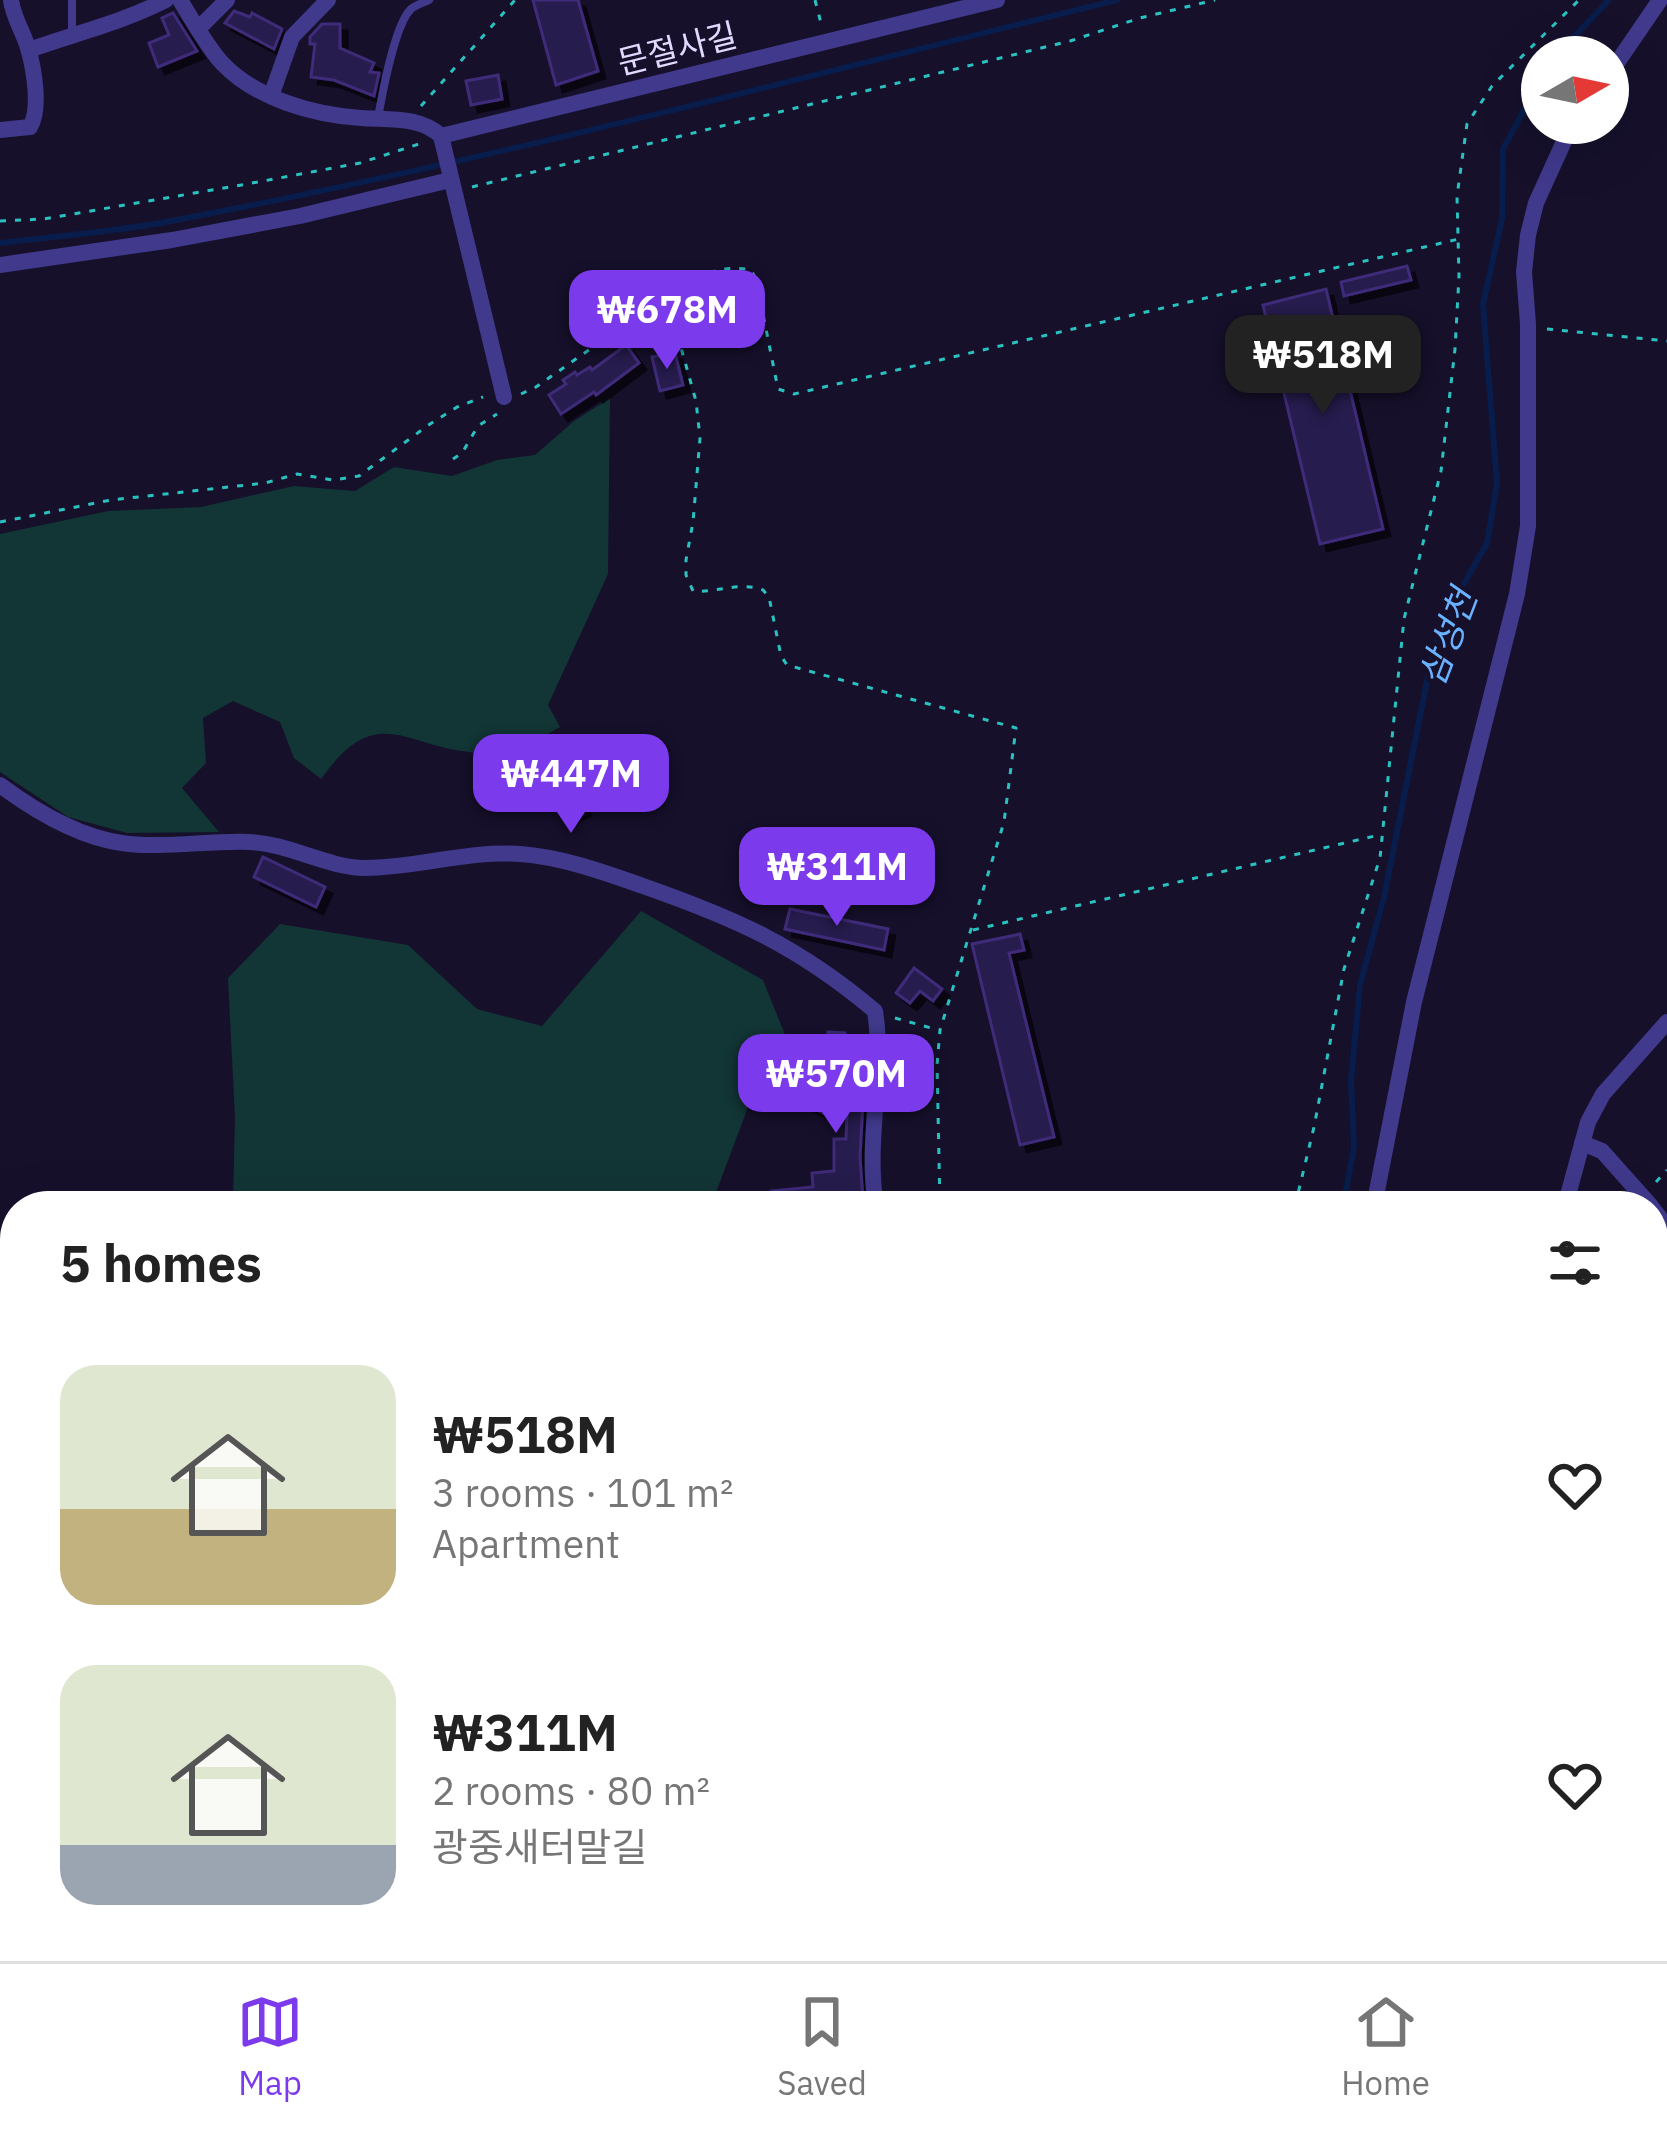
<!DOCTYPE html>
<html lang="en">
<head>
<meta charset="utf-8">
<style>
	body { margin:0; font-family:"IBM Plex Sans","Noto Sans KR",sans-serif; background:#f6f6f6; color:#222; height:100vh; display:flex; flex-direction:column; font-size:45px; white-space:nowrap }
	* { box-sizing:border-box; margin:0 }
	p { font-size:39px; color:#767676 }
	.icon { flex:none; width:66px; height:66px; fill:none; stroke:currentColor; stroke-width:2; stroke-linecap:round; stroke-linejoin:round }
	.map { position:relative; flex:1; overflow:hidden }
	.details { position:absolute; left:0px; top:1191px; width:1668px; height:771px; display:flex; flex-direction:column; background:#fff; border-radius:48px 48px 0 0; box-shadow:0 12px 48px #0002 }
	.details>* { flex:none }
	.needle { width:78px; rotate:81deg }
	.controls { position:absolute; left:1521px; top:36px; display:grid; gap:24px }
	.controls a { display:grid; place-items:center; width:108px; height:108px; border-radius:50%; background:#fff; box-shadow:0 12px 48px #0002; font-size:60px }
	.price { position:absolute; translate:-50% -102px; padding:0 27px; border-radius:24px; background:#7c3aed; color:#fff; font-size:39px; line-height:78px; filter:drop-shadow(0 3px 6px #0008) }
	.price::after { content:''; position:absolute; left:50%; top:72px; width:36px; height:27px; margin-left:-18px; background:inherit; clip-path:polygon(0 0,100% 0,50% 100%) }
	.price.selected { background:#222; color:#fff }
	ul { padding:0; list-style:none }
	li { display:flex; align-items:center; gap:36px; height:300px; padding:0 60px }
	li span { display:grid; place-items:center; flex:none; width:336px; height:240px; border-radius:36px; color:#555 }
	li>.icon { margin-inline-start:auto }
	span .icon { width:144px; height:144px; fill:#fffc; stroke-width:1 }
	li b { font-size:51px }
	h2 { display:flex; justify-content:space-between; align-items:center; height:144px; padding:0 60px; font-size:51px }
	.tab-bar { display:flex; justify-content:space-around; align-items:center; height:168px; border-top:3px solid #e0e0e0; background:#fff; font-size:33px; color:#767676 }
	.tab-bar a { display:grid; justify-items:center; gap:6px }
	.tab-bar .selected { color:#7c3aed }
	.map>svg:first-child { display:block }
	.green { fill:#123535 }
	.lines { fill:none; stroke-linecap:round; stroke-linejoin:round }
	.stream { stroke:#081d4b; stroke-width:6 }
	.building { fill:#271b4d; stroke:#3f2c7a; stroke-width:3; filter:url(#shadow) }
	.path { stroke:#2ac2c0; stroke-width:3; stroke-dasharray:6 9; stroke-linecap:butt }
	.service { stroke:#40398c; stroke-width:8 }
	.minor { stroke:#40398c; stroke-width:16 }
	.trunk { stroke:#e55bce; stroke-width:27 }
	.labels { text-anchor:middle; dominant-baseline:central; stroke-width:9; stroke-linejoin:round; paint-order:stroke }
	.street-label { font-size:33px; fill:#e0daff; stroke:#16102b }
	.water-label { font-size:36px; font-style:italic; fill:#68b2ff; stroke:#16102b }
</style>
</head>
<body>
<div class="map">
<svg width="1667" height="1961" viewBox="0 0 1667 1961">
	<defs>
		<filter id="shadow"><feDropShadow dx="7" dy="7" stdDeviation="0" flood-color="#0009"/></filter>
	</defs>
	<rect width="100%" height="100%" fill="#16102b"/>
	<g class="green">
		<path d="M 610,398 L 608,574 L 548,705 L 560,727 C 545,735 526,750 510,754 C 501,755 490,753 481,753 C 405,750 379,698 321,779 L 294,758 L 280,722 L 233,701 L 203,718 L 206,763 L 182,788 L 219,832 L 127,833 L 68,817 L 0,772 L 0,534 L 108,511 L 201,507 L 294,486 L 355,491 L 394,467 L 452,476 L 497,460 L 535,455 L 574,421 Z"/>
		<polygon points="641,911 763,980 794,1057 751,1099 711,1206 223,1206 233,1197 235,1118 228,978 280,924 408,945 477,1009 542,1026"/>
		<polygon points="0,1453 15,1468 15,1947 806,1947 800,1961 0,1961"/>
		<polygon points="1667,1459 1667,1786 1653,1825 1653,1466"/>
		<polygon points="1388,1947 1609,1947 1604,1961 1382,1961"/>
	</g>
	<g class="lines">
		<g class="stream">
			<polyline points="1555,57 1609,0"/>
			<path d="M 0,243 C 57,236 115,232 171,221 C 489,161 803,77 1117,0"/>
			<polyline points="1340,1206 1344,1201 1354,1147 1351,1080 1360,985 1384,897 1433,651 1451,607 1487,543 1497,484 1483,304 1502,219 1503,149 1542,77"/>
			<polyline points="1251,1961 1254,1947"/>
		</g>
	</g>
	<g class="building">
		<polygon points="533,0 578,0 598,71 556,85"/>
		<polygon points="234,11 250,17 252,13 282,29 274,49 225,23"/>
		<polygon points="173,13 197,51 158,67 149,43 169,35 162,18"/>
		<polygon points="322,24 340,24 340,48 374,63 370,72 379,73 374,96 334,80 311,77 315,44 310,44 310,37"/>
		<polygon points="498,75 502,99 471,105 466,81"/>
		<polygon points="1407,266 1411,280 1344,296 1341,282"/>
		<polygon points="1326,289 1383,529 1320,544 1263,305"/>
		<polygon points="626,345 639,363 596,395 594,392 561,414 549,395 566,384 563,380 575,372 577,375 590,367 592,370"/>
		<polygon points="675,353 683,385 660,391 652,357"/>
		<polygon points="558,759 584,808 564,818 546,780 532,792 510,765"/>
		<polygon points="263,857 325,887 316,907 254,877"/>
		<polygon points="790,909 888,929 884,950 785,929"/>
		<polygon points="1020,934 1024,950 1009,953 1054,1137 1020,1145 972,944"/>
		<polygon points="914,968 942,989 933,1001 920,991 910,1003 896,993"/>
		<polygon points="828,1032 845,1033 844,1061 865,1062 860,1157 863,1201 773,1206 771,1191 813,1187 812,1173 834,1171 834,1139 846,1139 849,1069 823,1113 802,1101 809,1090 825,1099"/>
	</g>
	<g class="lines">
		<g class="path">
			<polyline points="815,0 822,27"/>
			<polyline points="421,106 515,0"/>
			<polyline points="472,187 1070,41 1140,18 1215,0"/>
			<polyline points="0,221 44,219 247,184 360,163 422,143"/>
			<path d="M 677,290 L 678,337 L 696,401 L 700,438 L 693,522 L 686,560 L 686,575 L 693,591 C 717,593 739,581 763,590 L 769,597 L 781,656 L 787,665 L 1016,728 L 1004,822 L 940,1030 L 937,1065 L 940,1206"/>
			<polyline points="1547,329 1667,341"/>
			<path d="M 521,394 L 536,387 L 677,288 C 700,275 724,264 751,270 L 756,279 L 778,389 L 794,394 L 1459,239"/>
			<polyline points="453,459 462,453 478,426 497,414"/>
			<polyline points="0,522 111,500 265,483 297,474 333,480 359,476 430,424 457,407 483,397"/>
			<polyline points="973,930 1379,835"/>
			<polyline points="895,1018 938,1030"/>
			<polyline points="1656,1182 1667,1170"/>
			<polyline points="1295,1206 1314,1127 1344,969 1380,858 1404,619 1441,471 1455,349 1459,276 1457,196 1467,124 1492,86 1579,0"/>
			<polyline points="852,1961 873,1955 925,1947"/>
		</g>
		<g class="service">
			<polyline points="72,0 72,33"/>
			<path d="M 378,118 C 382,95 395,24 411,9 C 414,6 425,2 429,0"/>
		</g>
		<g class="minor">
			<path d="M 180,0 C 193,21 206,45 222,63 C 256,99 314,115 361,118 C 389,120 420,116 441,136 L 504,397"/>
			<polyline points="198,29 227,0"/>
			<path d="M 29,50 C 76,33 121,23 166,0"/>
			<polyline points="1608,76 1660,0"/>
			<polyline points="271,96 292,37 328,0"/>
			<path d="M 0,130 L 30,127 C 41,109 34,69 28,48 C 23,31 13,17 11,0"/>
			<polyline points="441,136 997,0"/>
			<polyline points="0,265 172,240 300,216 450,180"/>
			<path d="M 0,785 C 35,811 78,837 122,843 C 162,849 210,840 250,842 C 290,844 325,867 365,868 C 417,868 468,850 520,854 C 562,857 603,872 643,886 C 737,919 798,946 875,1011 C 885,1076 865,1141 876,1206"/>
			<polyline points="1582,1143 1602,1151 1651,1206"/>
			<polyline points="1374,1206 1414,1002 1517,594 1528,526 1528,324 1524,272 1528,235 1536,203 1566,137 1576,123"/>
			<polyline points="1565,1206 1588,1122 1603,1094 1667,1022"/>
			<polyline points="1653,1209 1667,1227"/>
			<polyline points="1289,1961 1291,1947"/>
		</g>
		<g class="trunk">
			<polyline points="1653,1935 1667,1898"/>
			<polyline points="1643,1961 1648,1947"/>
		</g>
	</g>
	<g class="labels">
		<g class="street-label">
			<text transform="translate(677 48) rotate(-14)">문절사길</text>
		</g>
		<g class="water-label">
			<text transform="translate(1447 637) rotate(-69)">삼성천</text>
		</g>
	</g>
</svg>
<div class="controls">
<a><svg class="needle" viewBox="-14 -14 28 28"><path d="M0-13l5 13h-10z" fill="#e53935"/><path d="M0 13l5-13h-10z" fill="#767676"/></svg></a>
</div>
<b class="price" style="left:667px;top:372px">₩678M</b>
<b class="price selected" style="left:1323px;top:417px">₩518M</b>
<b class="price" style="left:571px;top:836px">₩447M</b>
<b class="price" style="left:837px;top:929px">₩311M</b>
<b class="price" style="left:836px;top:1136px">₩570M</b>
<section class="details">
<h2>5 homes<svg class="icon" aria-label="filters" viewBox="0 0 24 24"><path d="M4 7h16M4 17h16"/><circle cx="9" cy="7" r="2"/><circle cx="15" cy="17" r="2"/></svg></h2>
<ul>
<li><span style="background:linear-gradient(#dfe7d0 60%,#c2b280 0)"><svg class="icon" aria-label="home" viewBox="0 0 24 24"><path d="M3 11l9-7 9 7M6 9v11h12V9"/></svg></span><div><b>₩518M</b><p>3 rooms · 101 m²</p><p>Apartment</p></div><svg class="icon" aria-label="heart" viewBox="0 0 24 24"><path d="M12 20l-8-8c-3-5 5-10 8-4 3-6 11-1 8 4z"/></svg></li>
<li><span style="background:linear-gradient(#dfe7d0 75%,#9aa5b1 0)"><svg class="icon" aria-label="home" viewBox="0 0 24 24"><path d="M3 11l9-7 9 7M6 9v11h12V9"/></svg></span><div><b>₩311M</b><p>2 rooms · 80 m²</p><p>광중새터말길</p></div><svg class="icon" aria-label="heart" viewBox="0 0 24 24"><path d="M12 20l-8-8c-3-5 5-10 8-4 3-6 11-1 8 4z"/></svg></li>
</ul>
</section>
</div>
<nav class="tab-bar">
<a class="selected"><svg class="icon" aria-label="map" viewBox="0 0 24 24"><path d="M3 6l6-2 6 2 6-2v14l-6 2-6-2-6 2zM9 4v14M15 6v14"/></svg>Map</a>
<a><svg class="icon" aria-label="saved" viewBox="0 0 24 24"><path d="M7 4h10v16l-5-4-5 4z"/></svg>Saved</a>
<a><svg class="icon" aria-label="home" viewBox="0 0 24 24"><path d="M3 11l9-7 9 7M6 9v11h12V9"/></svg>Home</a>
</nav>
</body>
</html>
